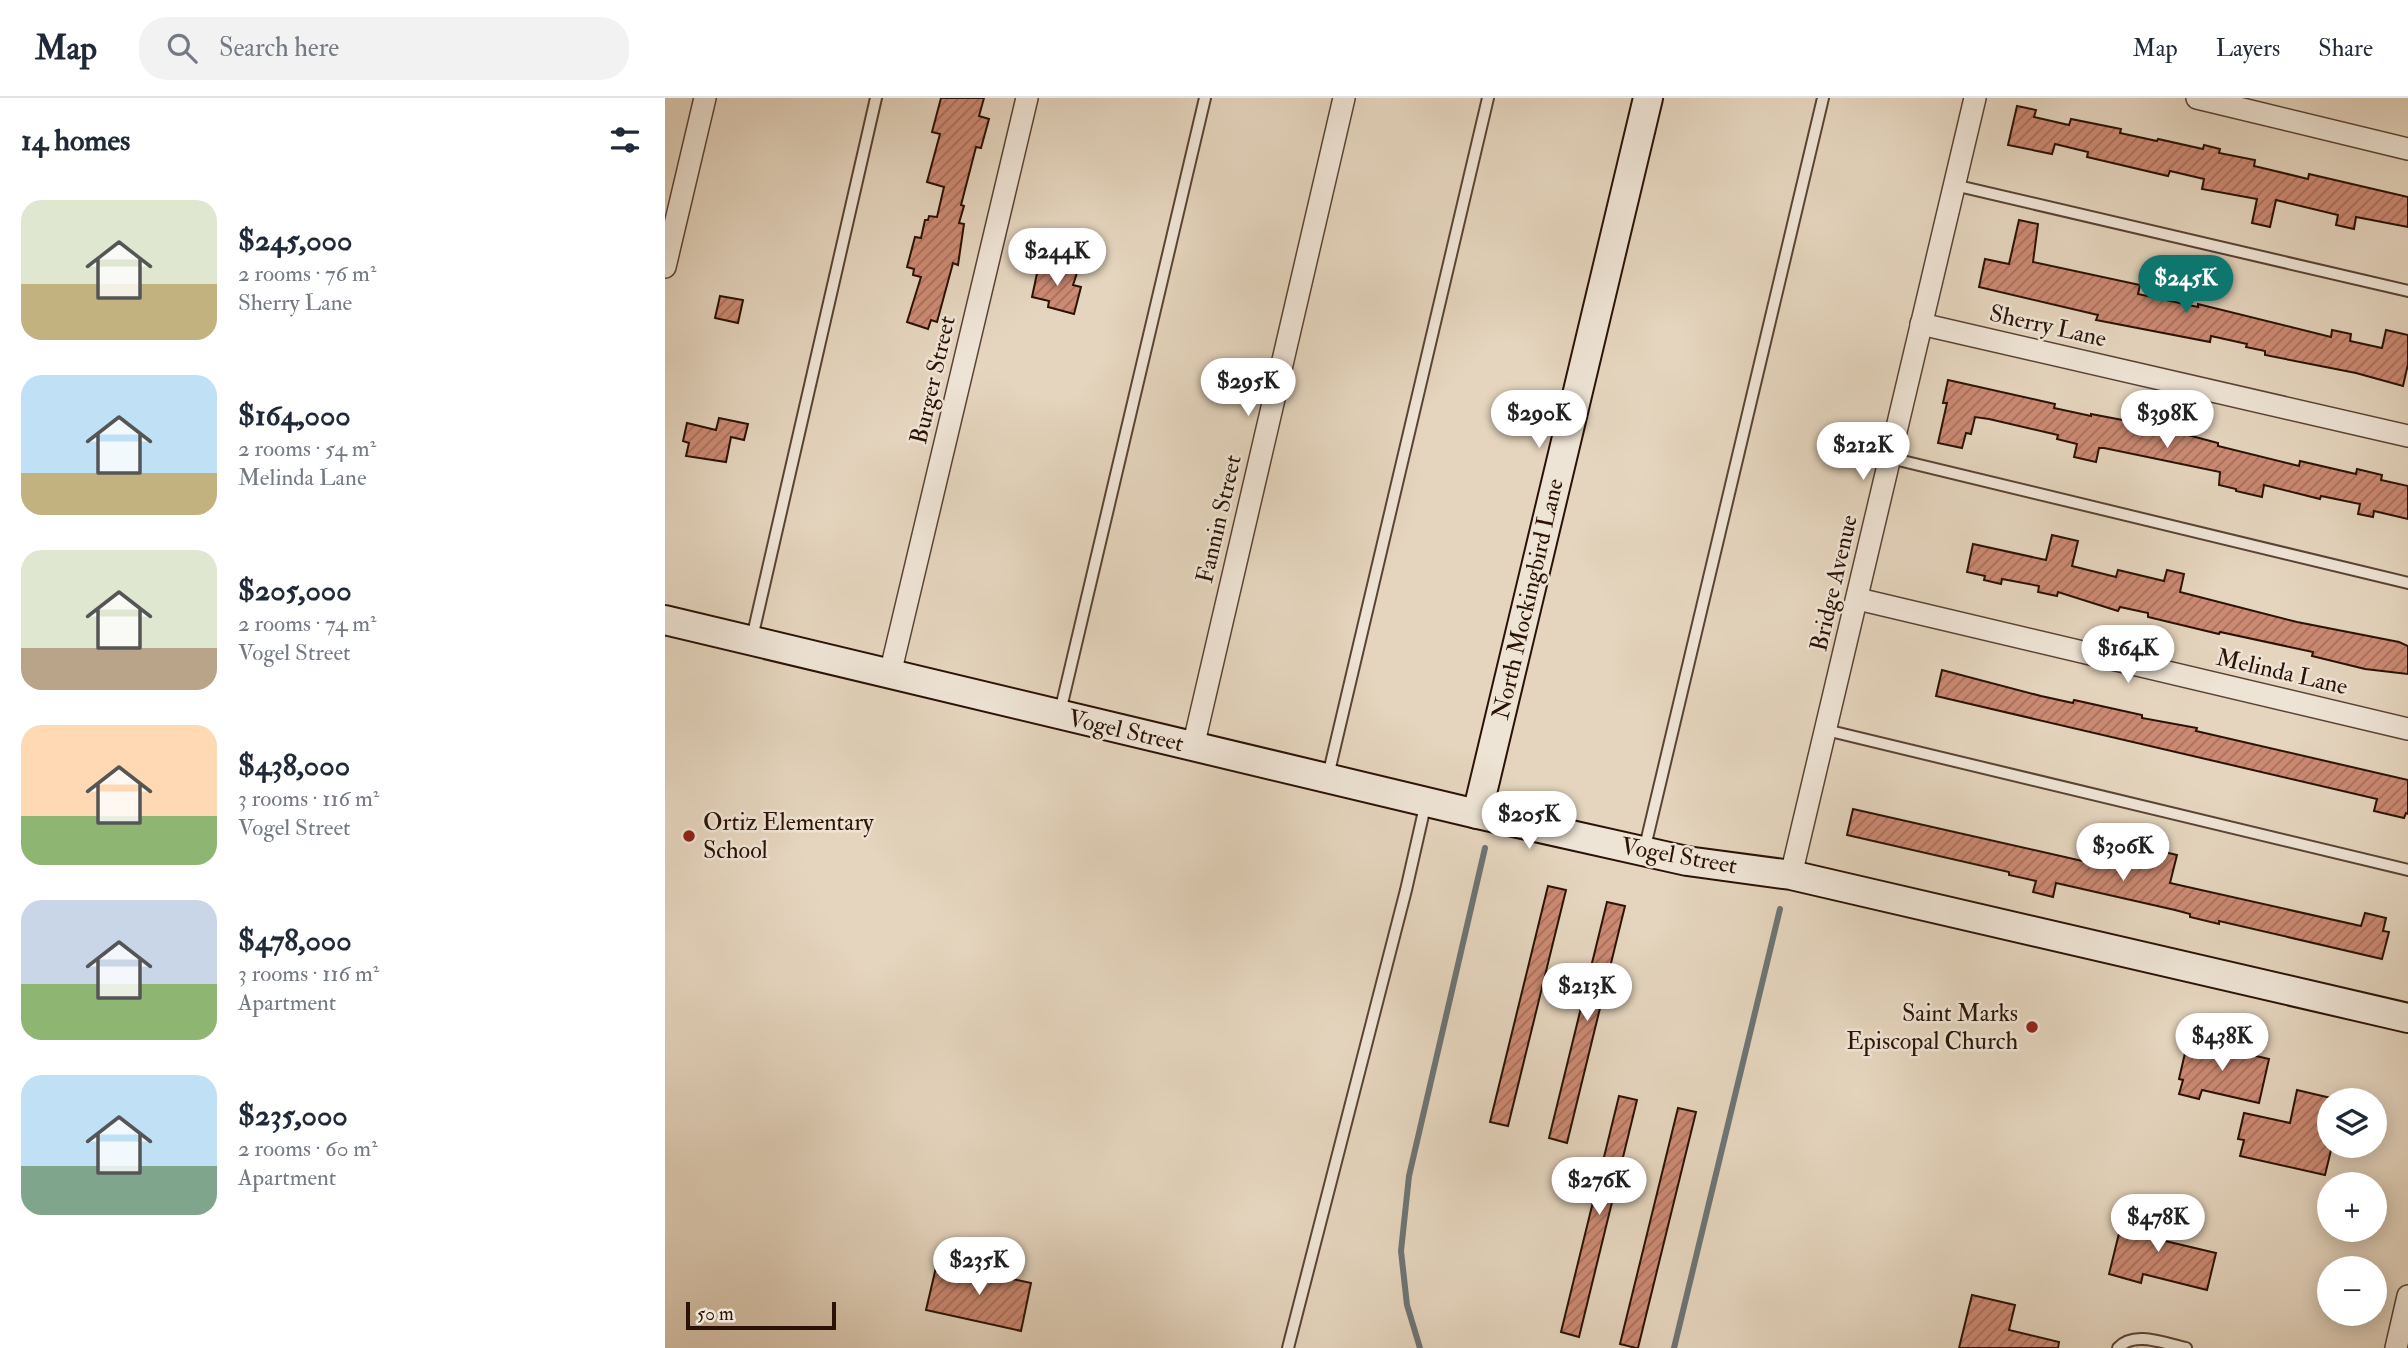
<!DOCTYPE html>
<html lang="en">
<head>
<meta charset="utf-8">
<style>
	body { margin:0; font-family:"IM FELL Double Pica",serif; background:#f2f2f3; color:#1f2937; height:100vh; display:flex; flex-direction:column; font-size:26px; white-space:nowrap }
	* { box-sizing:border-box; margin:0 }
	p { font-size:23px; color:#747a83 }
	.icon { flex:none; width:38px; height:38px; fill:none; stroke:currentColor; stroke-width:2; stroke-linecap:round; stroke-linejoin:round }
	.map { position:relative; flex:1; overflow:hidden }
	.drawer { display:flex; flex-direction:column; background:#fff; width:665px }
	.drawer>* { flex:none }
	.fabs { position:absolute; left:1652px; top:990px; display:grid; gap:14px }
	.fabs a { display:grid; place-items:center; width:70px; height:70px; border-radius:50%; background:#fff; box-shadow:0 4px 18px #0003; font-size:35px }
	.scale { position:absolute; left:21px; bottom:18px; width:150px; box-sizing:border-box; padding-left:7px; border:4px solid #2b1206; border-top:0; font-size:19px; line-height:24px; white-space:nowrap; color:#2b1206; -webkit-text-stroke:5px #eee4d5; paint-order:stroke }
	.price { position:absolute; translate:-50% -60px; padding:0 16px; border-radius:24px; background:#fff; color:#222; font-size:23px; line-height:46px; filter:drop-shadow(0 2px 4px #0008) }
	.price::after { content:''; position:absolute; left:50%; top:42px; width:21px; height:16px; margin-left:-10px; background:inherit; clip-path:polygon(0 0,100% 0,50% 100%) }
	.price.selected { background:#0f766e; color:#fff }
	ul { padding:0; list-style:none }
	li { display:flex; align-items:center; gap:21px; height:175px; padding:0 21px }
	li span { display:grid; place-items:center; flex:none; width:196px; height:140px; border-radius:21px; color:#555 }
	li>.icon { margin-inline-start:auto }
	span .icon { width:84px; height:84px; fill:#fffc; stroke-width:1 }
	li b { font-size:30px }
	h2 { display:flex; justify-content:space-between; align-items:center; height:84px; padding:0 21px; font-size:30px }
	header { display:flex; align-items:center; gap:42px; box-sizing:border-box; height:98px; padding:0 35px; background:#fff; border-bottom:2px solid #e0e1e3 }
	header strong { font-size:33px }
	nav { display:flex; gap:38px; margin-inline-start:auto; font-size:24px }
	.search { width:490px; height:63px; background:#f2f2f3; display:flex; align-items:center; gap:18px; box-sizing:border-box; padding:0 24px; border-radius:28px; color:#747a83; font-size:26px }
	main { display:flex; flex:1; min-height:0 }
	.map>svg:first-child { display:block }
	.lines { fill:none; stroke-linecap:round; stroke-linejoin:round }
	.stream { stroke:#6e7473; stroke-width:6 }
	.building { fill:url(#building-hatch); stroke:#2b1206; stroke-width:2 }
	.lane-casing { stroke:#5a4334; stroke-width:14 }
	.street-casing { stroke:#5a4334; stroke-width:24 }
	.secondary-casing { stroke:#2b1206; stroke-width:32 }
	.lane { stroke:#eee4d5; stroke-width:10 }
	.street { stroke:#eee4d5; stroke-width:21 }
	.secondary { stroke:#eee4d5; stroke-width:28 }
	.poi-dot { fill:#8f2418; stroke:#eee4d5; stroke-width:2.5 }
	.labels { text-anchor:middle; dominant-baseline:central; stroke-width:5; stroke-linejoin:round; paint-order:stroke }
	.street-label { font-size:24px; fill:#2b1206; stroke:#eee4d5 }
	.poi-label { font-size:24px; fill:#2b1206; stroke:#eee4d5; text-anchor:start }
</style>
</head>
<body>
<header>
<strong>Map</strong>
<div class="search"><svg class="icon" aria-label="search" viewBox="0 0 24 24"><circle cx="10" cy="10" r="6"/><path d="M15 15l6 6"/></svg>Search here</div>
<nav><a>Map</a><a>Layers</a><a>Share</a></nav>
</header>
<main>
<section class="drawer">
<h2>14 homes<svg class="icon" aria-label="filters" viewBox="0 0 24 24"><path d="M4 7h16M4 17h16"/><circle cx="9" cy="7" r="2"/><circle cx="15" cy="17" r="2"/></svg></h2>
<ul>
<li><span style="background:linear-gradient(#dfe7d0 60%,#c2b280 0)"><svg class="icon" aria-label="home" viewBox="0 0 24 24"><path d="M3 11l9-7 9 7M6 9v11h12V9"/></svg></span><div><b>$245,000</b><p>2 rooms · 76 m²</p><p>Sherry Lane</p></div></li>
<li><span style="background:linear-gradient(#bfe0f5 70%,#c2b280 0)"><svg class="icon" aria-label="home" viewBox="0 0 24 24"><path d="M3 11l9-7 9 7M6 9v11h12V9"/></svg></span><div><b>$164,000</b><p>2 rooms · 54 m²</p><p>Melinda Lane</p></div></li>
<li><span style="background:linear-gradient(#dfe7d0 70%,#b9a48a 0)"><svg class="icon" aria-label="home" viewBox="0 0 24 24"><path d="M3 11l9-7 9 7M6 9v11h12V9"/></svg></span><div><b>$205,000</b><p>2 rooms · 74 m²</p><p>Vogel Street</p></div></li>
<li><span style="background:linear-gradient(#ffd9b3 65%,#8fb573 0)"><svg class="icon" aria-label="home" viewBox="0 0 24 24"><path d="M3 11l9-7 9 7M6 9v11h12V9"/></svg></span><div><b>$438,000</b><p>3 rooms · 116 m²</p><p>Vogel Street</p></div></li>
<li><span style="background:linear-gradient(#c9d6e8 60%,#8fb573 0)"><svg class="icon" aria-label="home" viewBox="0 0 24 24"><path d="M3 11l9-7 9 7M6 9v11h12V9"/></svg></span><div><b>$478,000</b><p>3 rooms · 116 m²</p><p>Apartment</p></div></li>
<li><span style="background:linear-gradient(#bfe0f5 65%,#7fa58c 0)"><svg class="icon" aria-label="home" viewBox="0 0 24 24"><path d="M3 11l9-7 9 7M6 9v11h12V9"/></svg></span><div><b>$235,000</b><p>2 rooms · 60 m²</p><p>Apartment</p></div></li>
</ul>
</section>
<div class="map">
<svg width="1743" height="1250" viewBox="0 0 1743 1250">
	<defs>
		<pattern id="building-hatch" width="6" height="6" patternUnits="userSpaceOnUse" patternTransform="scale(1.75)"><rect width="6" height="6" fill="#cc8a73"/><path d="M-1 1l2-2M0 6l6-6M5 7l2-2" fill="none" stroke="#a66f5c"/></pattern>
	</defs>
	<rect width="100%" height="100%" fill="#e5d5be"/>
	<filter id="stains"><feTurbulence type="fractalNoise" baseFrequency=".00286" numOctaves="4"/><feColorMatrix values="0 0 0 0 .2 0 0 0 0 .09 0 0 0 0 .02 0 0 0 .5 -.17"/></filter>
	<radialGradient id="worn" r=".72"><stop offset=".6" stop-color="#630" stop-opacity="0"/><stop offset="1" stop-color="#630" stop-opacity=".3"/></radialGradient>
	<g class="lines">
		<g class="stream">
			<polyline points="755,1250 742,1207 736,1153 744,1078 820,750"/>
			<polyline points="1009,1250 1115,811"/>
		</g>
	</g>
	<g class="building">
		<polygon points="276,0 319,0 314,18 324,21 316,50 311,49 296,107 299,108 294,125 299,126 293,167 288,165 272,224 266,222 263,231 242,224 256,179 248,177 249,171 242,169 250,139 256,140 260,122 263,122 264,118 272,119 279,89 262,84 275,36 267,34"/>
		<polygon points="1352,8 1371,12 1369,19 1404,27 1406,21 1456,31 1455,35 1492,43 1493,41 1538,51 1539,47 1555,51 1554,55 1590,62 1589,68 1606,72 1643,81 1644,76 1743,99 1743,129 1691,119 1689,131 1671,127 1673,117 1611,102 1605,129 1587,125 1592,101 1537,91 1539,81 1505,73 1503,78 1422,59 1423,54 1390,46 1387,56 1343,47"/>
		<polygon points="1354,122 1373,126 1368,164 1475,187 1473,196 1533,209 1533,206 1666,239 1667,232 1686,236 1685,243 1717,250 1721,232 1743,237 1743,266 1738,288 1691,275 1600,257 1600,253 1581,249 1582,246 1546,238 1545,244 1431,222 1433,217 1314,189 1320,161 1344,166"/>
		<polygon points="374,166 412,175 408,187 416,189 409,216 383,209 384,203 367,199"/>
		<polygon points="55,198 78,202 73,225 50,220"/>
		<polygon points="1283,282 1390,306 1389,310 1426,318 1426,316 1489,328 1553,345 1553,348 1634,368 1635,363 1691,376 1692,371 1717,377 1716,382 1743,388 1743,421 1709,413 1708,419 1693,416 1695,406 1656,398 1655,401 1599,387 1597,399 1571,393 1571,391 1554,387 1555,374 1439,350 1434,350 1431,364 1409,359 1412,346 1392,341 1393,337 1324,321 1310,319 1306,336 1301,335 1297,350 1273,345 1282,305 1278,305"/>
		<polygon points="54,320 83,326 79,342 66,339 61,364 21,358 24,345 18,343 22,325 51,332"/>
		<polygon points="1387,437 1413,443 1407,468 1451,479 1453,472 1499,483 1502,472 1519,476 1515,494 1632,524 1734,544 1743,548 1743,576 1700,571 1647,558 1648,554 1555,534 1554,536 1483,519 1483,515 1455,509 1453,513 1393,494 1392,498 1373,494 1374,488 1337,481 1336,486 1319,482 1320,478 1302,474 1308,446 1381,462"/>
		<polygon points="1277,572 1376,598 1408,605 1409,602 1477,617 1477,620 1532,630 1531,633 1743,682 1743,716 1741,715 1739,720 1709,713 1712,701 1271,598"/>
		<polygon points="1188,711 1435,767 1436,760 1482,769 1485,753 1490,754 1491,752 1512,757 1505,785 1696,828 1700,815 1721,820 1718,833 1724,834 1717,861 1554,823 1554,826 1525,819 1525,816 1510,812 1391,785 1388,799 1368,794 1371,783 1344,777 1344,774 1182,737"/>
		<polygon points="883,788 901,792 843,1028 825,1024"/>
		<polygon points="942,804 960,808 902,1045 884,1040"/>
		<polygon points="1523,942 1604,961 1594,1005 1537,992 1534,1001 1514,996 1518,982 1514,981"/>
		<polygon points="1632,992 1666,1000 1659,1033 1664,1035 1664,1048 1667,1048 1660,1077 1575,1058 1579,1042 1573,1041 1579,1015 1625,1025"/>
		<polygon points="954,998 972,1002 914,1239 896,1234"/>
		<polygon points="1013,1010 1031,1014 973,1250 971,1250 955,1246"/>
		<polygon points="1460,1111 1501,1121 1496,1142 1551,1155 1542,1192 1478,1176 1476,1185 1444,1176"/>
		<polygon points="272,1165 366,1185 356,1233 261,1212"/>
		<polygon points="1307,1197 1350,1207 1344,1232 1394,1244 1393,1250 1294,1250"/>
	</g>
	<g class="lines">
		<defs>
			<g id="lane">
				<polyline points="1289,87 1743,193"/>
				<polyline points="1225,360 1743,485"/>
				<polyline points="87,540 211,0"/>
				<polyline points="395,614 540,0"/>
				<polyline points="1161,632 1743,772"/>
				<polyline points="663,678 823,0"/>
				<polyline points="979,753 1158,0"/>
				<polyline points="623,1250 741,792 761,704"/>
				<path d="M 1453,1250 C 1469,1232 1501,1246 1521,1250"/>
			</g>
			<g id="street">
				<polyline points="1532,0 1743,51"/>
				<polyline points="0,169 40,0"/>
				<polyline points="1256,226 1743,338"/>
				<polyline points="1193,501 1743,631"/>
				<polyline points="225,576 362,0"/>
				<polyline points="528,649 679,0"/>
				<polyline points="1126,777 1310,0"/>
				<polyline points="1731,1250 1743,1198"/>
			</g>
			<g id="secondary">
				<polyline points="0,522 812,716 1022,763 1126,777 1743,920"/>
				<polyline points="812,716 983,0"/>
			</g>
		</defs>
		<use href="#lane" class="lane-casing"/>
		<use href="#street" class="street-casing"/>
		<use href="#secondary" class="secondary-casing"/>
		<use href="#lane" class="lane"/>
		<use href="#street" class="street"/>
		<use href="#secondary" class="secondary"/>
	</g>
	<g class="poi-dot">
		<circle cx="24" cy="738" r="7"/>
		<circle cx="1367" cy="929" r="7"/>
	</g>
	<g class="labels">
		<g class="street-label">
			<text transform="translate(1383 228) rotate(13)">Sherry Lane</text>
			<text transform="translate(268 282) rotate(-77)">Burger Street</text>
			<text transform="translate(554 421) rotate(-77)">Fannin Street</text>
			<text transform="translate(1169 485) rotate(-77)">Bridge Avenue</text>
			<text transform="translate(863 501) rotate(-77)">North Mockingbird Lane</text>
			<text transform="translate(1617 574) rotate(13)">Melinda Lane</text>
			<text transform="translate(461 633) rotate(13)">Vogel Street</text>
			<text transform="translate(1014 758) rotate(10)">Vogel Street</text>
		</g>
		<g class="poi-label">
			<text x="38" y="724">Ortiz Elementary<tspan x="38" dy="28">School</tspan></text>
			<text x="1353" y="915" text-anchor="end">Saint Marks<tspan x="1353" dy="28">Episcopal Church</tspan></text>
		</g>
	</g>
	<rect width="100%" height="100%" filter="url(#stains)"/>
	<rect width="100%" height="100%" fill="url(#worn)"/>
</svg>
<div class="fabs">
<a><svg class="icon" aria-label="layers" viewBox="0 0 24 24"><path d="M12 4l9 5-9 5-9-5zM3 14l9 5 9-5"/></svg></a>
<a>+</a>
<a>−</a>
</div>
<div class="scale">50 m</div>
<b class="price" style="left:392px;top:190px">$244K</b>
<b class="price selected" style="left:1521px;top:217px">$245K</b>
<b class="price" style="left:583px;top:320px">$295K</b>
<b class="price" style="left:874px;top:352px">$290K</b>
<b class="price" style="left:1502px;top:352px">$398K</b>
<b class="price" style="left:1198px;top:384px">$212K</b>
<b class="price" style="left:1463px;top:587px">$164K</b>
<b class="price" style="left:864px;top:753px">$205K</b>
<b class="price" style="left:1458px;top:785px">$306K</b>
<b class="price" style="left:922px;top:925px">$213K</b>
<b class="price" style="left:1557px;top:975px">$438K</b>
<b class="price" style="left:934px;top:1119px">$276K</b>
<b class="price" style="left:1493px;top:1156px">$478K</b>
<b class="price" style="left:314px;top:1199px">$235K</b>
</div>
</main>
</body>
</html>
